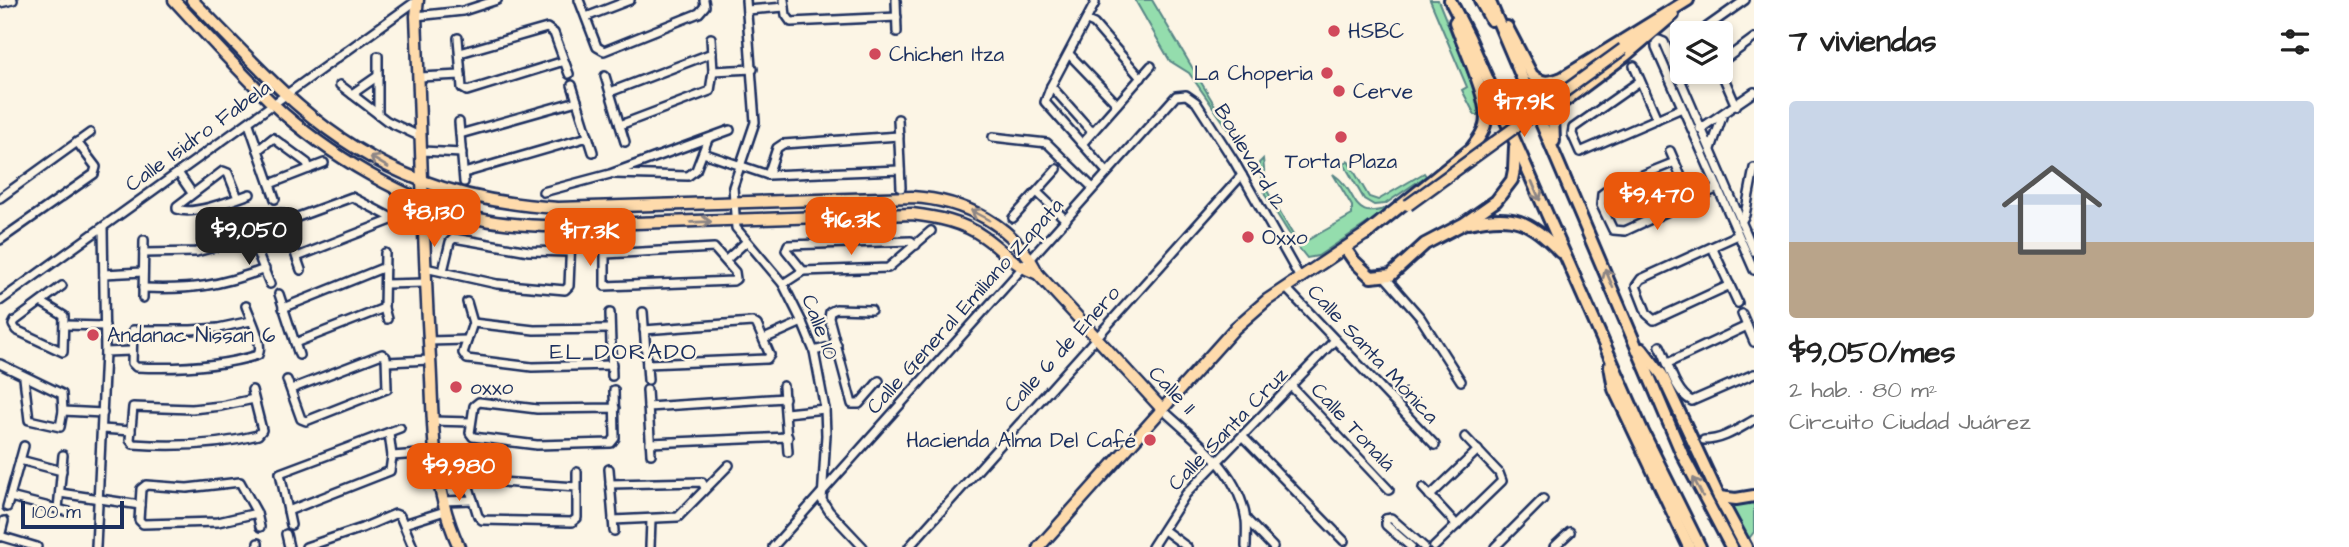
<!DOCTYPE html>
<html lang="es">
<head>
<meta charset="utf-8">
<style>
	body { margin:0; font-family:"Architects Daughter",sans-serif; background:#f6f6f6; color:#222; height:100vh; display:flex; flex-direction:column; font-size:26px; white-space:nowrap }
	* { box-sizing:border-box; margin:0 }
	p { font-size:23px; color:#767676 }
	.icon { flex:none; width:38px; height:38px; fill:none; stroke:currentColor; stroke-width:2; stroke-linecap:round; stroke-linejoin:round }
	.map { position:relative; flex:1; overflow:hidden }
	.details { display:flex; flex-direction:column; background:#fff; width:595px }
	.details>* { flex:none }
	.fabs { position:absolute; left:1670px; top:21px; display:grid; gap:14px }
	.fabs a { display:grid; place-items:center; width:63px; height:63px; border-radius:7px; background:#fff; box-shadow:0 4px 10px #0003; font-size:35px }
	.scale { position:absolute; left:21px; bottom:18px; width:103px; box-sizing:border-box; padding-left:7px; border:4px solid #1b2f5e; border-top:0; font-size:19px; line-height:24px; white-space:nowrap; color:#1b2f5e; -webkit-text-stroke:5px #fcf5e5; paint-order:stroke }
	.price { position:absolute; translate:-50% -60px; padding:0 16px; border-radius:14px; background:#ea580c; color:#fff; font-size:23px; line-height:46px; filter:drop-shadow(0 2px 4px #0008) }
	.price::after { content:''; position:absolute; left:50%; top:42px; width:21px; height:16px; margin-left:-10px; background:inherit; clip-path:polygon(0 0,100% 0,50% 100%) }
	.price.current { background:#222; color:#fff }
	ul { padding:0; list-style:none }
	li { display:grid; align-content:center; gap:14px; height:371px; padding:0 35px }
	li+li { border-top:2px solid #e0e0e0 }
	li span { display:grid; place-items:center; height:217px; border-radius:7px; color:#555 }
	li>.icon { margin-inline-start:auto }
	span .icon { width:126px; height:126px; fill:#fffc; stroke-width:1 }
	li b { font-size:30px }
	h2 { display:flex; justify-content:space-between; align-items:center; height:84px; padding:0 35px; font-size:30px }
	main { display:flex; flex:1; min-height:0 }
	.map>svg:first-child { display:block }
	.green { fill:#94ddad; stroke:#588686; stroke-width:2 }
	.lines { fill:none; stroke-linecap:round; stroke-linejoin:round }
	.minor-casing { stroke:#1b2f5e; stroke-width:12 }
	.major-casing { stroke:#1b2f5e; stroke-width:15 }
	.highway-casing { stroke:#1b2f5e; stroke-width:16 }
	.minor { stroke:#fcf5e5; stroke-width:7 }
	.major { stroke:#fedbac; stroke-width:10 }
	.highway { stroke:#fedbac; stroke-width:10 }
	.major-bridge-casing { stroke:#1b2f5e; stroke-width:15; stroke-linecap:butt }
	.major-bridge { stroke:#fedbac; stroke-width:10 }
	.oneway { stroke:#8c8585 }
	.poi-dot { fill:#d1495b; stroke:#fcf5e5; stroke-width:2.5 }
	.labels { text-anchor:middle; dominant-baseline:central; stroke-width:5; stroke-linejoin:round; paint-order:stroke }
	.poi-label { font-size:21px; fill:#1b2f5e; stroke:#fcf5e5; text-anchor:start }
	.street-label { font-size:21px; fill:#1b2f5e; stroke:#fcf5e5 }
	.neighbourhood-label { font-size:23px; letter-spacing:2px; fill:#1b2f5e; stroke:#fcf5e5 }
</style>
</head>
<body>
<main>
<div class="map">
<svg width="1754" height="547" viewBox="0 0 1754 547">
	<rect width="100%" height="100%" fill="#fcf5e5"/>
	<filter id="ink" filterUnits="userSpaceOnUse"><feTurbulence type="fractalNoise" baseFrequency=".0143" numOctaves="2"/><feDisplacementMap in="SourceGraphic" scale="14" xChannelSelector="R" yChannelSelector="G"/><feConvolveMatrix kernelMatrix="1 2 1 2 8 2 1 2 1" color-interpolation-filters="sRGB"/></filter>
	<g filter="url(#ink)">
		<g class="green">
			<polygon points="1135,0 1152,0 1214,104 1224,114 1241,142 1237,141 1189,73 1170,61"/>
			<polygon points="1430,0 1438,0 1479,101 1479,115 1475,115 1463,92 1462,90 1467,87"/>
			<path d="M 1263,159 L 1266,189 L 1299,245 L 1352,215 L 1352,206 L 1333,174 C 1362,193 1347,225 1395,205 L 1318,256 L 1307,258 L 1295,243 L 1265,195 L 1259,163 Z"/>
			<polygon points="1348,161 1369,197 1378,200 1424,173 1426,176 1385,204 1374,205 1364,199 1344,164"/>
			<polygon points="1754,500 1754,532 1747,541 1725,501 1736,505"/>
		</g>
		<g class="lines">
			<defs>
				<g id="minor">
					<polyline points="579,0 597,47 604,51 699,13 705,6 704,0"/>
					<polyline points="746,0 755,122 733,187 736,228 783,284 802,322 814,351 825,409 826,435 822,500 829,511 863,547"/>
					<polyline points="784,0 786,15 791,22 897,17"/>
					<polyline points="896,0 897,32"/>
					<polyline points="0,3 13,0"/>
					<polyline points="1095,3 1051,86 1045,102 1107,172"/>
					<polyline points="747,10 785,7"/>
					<polyline points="416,16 463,11 497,0"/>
					<polyline points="586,17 630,0"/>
					<polyline points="1087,21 1094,24 1141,78"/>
					<polyline points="1705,33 1707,27 1745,0"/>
					<polyline points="458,38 462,88 467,91 564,61"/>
					<polyline points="460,53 547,28 554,33 569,74"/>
					<polyline points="1069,54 1117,104"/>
					<polyline points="378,56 378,114"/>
					<polyline points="1720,63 1754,38"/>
					<polyline points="1634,66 1657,119"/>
					<polyline points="1720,69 1736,106"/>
					<polyline points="713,71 753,69"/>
					<polyline points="605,76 625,142"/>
					<polyline points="419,77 461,75"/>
					<polyline points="1640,81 1573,128 1572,134 1580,152 1682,108"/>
					<polyline points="340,85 387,121 421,137"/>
					<polyline points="572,85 593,152"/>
					<polyline points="1051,86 1092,132"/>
					<polyline points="610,92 712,53"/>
					<polyline points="352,94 378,76"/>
					<polyline points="898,119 901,188"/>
					<polyline points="459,122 464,182"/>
					<polyline points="249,124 275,199"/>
					<polyline points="620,125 710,91 713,71 711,38"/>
					<polyline points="1700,129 1754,92"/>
					<polyline points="460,134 577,101"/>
					<polyline points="993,137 1047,143 1093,188"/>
					<polyline points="1082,144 1151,66"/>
					<polyline points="1711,149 1722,117"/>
					<polyline points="258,150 273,138 307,163 309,169"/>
					<polyline points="422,151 462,153"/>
					<polyline points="1670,151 1692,202"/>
					<polyline points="703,153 768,175 900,170"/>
					<polyline points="1675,162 1610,188 1602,194 1601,205 1613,230 1625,231 1718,188"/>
					<polyline points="464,173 588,137"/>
					<polyline points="179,174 192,193"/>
					<polyline points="614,174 688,176 696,170 708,139"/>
					<polyline points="768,175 777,148 783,144 899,136"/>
					<polyline points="270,184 324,163"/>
					<polyline points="543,192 610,174 730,130"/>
					<polyline points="1037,192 1066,220"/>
					<polyline points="0,198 90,133"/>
					<path d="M 238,198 L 228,173 L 223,171 L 177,206 L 177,209 C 193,216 233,200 250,194"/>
					<polyline points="281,213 301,270"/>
					<polyline points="1013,218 1057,169"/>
					<polyline points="284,222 352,197 394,219 423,223"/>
					<polyline points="1741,222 1745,215 1754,168"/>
					<polyline points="0,240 94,174 96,167 77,142"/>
					<polyline points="1712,247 1738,303"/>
					<polygon points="714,248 735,272 736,279 733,281 605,286 605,254"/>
					<polyline points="1754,251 1664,42 1659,40 1656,43 1656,48 1754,270"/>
					<polyline points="144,253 196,252 251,237 270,284"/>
					<polyline points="385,253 384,308 387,319"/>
					<polyline points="297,257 394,219"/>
					<polyline points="726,260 746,242"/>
					<polyline points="425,268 497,284 565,290 569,286 571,238"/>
					<polyline points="443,271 450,242 454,238 529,251 570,252"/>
					<polyline points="803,271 786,250 788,245 911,241 916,245"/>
					<polyline points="104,274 143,272"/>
					<polyline points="1385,277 1420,317 1461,381"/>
					<polyline points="385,284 426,283"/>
					<polyline points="783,284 803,271 888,268 931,231"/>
					<polyline points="1730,285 1654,320 1647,314 1636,286 1641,279 1738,235"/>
					<path d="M 143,288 C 192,290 219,286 265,269"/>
					<polyline points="1286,288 1435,445"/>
					<polyline points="279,294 299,355"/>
					<polyline points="143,298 144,240"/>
					<polyline points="0,301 416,1"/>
					<polyline points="41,302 64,316 63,352 16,330 13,325 15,321 62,286"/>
					<polyline points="467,302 473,323 463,353 467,359 532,367 612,365"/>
					<path d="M 246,306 C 251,319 264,344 258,355 C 218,367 178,369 136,367 L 132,363 L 133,330 L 191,330 L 218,328 L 251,321"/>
					<polyline points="283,308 385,267"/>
					<polyline points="871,310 836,309 830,312 829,318 852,404 859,404 879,381"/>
					<polyline points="643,312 648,380"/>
					<polyline points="610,313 612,376"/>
					<polyline points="1742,314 1754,342"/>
					<polyline points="473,323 534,330 610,329"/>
					<polyline points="65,325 105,326"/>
					<polyline points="644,330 752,322 757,325 770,355 767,359 647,364"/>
					<polyline points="764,339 802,322"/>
					<polyline points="428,341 467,340"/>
					<polyline points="295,343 384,308"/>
					<path d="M 1660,346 C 1668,362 1675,393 1692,401 L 1754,374"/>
					<polyline points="814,351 837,345"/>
					<polyline points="105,352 131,351"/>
					<polyline points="387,362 430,360"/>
					<polyline points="1668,363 1747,326"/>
					<polyline points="0,364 62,394 63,411 60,427 29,420 24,378"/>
					<polyline points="287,380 301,419 306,421 387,389 386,357 382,354 291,389"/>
					<polyline points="783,386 788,452"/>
					<polyline points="1292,387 1389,490"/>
					<path d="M 252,390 L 262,430 L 258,435 C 216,446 176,447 133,444 L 130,440 L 133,407 L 192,409 L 221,406 L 254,399"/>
					<polyline points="614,390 615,438 611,443 537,445 473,437 470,433 474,406 479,402 537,409 615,408"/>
					<polyline points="647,390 651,454"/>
					<polyline points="648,407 785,398"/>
					<path d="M 1162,409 C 1196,441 1239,470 1246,520 C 1247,528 1246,538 1246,547"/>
					<polyline points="63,411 103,413"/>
					<polyline points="786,413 825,409"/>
					<polyline points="432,421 471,422"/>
					<polyline points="102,429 131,431"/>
					<polyline points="1243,437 1344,541"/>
					<path d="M 1704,440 C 1723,440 1738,429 1754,420"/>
					<polyline points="650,443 788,437"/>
					<polyline points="392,456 433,453"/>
					<polyline points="20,460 62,471"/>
					<polyline points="609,469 614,531"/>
					<polyline points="577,472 577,518 572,522 482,520 478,516 468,484 471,480 577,487"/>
					<polyline points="610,484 702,482 705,488"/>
					<polyline points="1423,488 1457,525"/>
					<polyline points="60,493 140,505"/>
					<polyline points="1430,496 1478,450"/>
					<polyline points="10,497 69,512"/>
					<polyline points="442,501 473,500"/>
					<polyline points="7,507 24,446"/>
					<polyline points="58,509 63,455"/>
					<polyline points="288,511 390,471 392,456 389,433"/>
					<polyline points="257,513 218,522 143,524 139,520 141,489 146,485 187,488 240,482 257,513 260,527"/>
					<polyline points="1246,519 1273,547"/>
					<polyline points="1386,519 1391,518 1424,547"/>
					<polyline points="1386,519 1386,525 1411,547"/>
					<polyline points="613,520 678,517 729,465"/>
					<polyline points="404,524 445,511"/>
					<polyline points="291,525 280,473 400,428"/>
					<polyline points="1164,530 1187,547"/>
					<polyline points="286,534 289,547"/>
					<polyline points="0,536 37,547"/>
					<polyline points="0,537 4,521"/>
					<polyline points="258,543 258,547"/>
					<polyline points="96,547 105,352 103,228"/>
					<polyline points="306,547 362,528 395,514 400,516 413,547"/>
					<polyline points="650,547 651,520"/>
					<polyline points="773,547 1176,96 1186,95 1196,102 1234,161 1300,278"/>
					<polyline points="909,547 1242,175"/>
					<polyline points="1152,547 1186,494 1335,340"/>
					<polyline points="1434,547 1502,481 1499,473 1465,437"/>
					<polyline points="1495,547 1543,499"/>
					<polyline points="1554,547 1570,532"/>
				</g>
				<g id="major">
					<path d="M 174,0 C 206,35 239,71 273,104 C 325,153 409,204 480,219 C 501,224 522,225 544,226 L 912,214 C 937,217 963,222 984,237 C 1004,251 1013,265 1038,274"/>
					<path d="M 192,0 C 227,35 261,73 299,106 C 375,173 459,202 558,208 L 912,197 C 964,200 1015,225 1038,274 L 1162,409"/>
					<path d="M 418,0 L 416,16 C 421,130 423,244 430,358 C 434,425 430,484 459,547"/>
					<polyline points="1623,49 1648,31"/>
					<polyline points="1039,547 1235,328 1267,300 1370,231"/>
				</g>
				<g id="highway">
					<polyline points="1450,0 1469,37 1643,432 1700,547"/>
					<polyline points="1480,0 1491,20"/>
					<polyline points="1489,0 1682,454 1731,547"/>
					<path d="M 1507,27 L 1532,75 C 1542,84 1549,83 1562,78 L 1688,0"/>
					<polyline points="1554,141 1553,117 1559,105 1626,55 1673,15"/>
					<path d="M 1469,223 C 1512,213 1530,220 1560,252"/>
					<path d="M 1366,234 L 1471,149 C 1477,141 1483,134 1485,125 C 1491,103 1463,45 1455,22"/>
					<polyline points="1345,248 1354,261 1371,277 1391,275 1425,244 1463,224 1496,201 1512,180 1514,170 1515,147"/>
					<polyline points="1642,349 1662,375 1719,497 1746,547"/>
					<polyline points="1610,366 1614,389 1689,547"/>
					<polyline points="1719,497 1736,499 1754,496"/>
				</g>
			</defs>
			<use href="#minor" class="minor-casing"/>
			<use href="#major" class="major-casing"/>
			<use href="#highway" class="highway-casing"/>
			<use href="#minor" class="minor"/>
			<use href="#major" class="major"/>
			<use href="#highway" class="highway"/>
			<defs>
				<polyline id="major-bridge" points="1408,205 1623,49"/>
			</defs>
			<use href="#major-bridge" class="major-bridge-casing"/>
			<use href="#major-bridge" class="major-bridge"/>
		</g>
		<defs><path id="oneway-shaft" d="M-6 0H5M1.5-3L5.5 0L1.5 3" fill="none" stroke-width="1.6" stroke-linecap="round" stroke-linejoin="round" transform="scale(1.75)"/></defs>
		<g class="oneway">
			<use href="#oneway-shaft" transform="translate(379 162) rotate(-149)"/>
			<use href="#oneway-shaft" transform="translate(1536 191) rotate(67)"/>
			<use href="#oneway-shaft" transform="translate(980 215) rotate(-152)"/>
			<use href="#oneway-shaft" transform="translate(701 222) rotate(-2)"/>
			<use href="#oneway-shaft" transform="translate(1609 278) rotate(-113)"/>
			<use href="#oneway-shaft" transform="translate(1698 487) rotate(-117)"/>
		</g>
	</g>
	<g class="poi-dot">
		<circle cx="1334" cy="31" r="7"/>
		<circle cx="875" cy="54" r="7"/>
		<circle cx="1327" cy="73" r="7"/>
		<circle cx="1339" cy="91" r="7"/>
		<circle cx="1341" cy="137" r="7"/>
		<circle cx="1248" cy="237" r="7"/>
		<circle cx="93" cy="335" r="7"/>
		<circle cx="456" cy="387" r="7"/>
		<circle cx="1150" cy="440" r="7"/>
	</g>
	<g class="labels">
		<g class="poi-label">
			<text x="1348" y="31">HSBC</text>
			<text x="889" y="54">Chichen Itza</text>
			<text x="1313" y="73" text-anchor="end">La Choperia</text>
			<text x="1353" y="91">Cerve</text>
			<text x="1341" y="161" text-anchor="middle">Torta Plaza</text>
			<text x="1262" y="237">Oxxo</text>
			<text x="107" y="335">Andanac Nissan 6</text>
			<text x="470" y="387">oxxo</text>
			<text x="1136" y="440" text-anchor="end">Hacienda Alma Del Café</text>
		</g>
		<g class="street-label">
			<text transform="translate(198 136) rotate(-36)">Calle Isidro Fabela</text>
			<text transform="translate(1250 157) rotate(59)">Boulevard 12</text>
			<text transform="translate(965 306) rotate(-48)">Calle General Emiliano Zapata</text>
			<text transform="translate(820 327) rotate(69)">Calle 10</text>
			<text transform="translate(1062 349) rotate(-48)">Calle 6 de Enero</text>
			<text transform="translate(1373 354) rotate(47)">Calle Santa Mónica</text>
			<text transform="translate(1172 390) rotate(46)">Calle 11</text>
			<text transform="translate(1353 427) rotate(47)">Calle Tonalá</text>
			<text transform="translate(1228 429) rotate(-46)">Calle Santa Cruz</text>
		</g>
		<g class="neighbourhood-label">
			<text x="624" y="352">EL DORADO</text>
		</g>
	</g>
</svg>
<div class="fabs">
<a><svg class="icon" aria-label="layers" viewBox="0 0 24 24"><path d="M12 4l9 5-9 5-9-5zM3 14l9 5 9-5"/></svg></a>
</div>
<div class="scale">100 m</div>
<b class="price" style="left:1524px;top:139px">$17.9K</b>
<b class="price" style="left:1657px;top:232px">$9,470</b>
<b class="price" style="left:434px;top:249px">$8,130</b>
<b class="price" style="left:851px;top:257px">$16.3K</b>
<b class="price current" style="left:249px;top:267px">$9,050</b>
<b class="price" style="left:590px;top:268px">$17.3K</b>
<b class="price" style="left:459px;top:503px">$9,980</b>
</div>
<section class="details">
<h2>7 viviendas<svg class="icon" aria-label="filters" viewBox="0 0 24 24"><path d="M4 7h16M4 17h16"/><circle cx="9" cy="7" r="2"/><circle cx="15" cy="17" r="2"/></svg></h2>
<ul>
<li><span style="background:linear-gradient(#c9d6e8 65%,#b9a48a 0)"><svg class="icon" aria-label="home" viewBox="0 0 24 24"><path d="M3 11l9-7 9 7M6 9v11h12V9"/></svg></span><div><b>$9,050/mes</b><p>2 hab. · 80 m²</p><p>Circuito Ciudad Juárez</p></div></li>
</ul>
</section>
</main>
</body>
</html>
